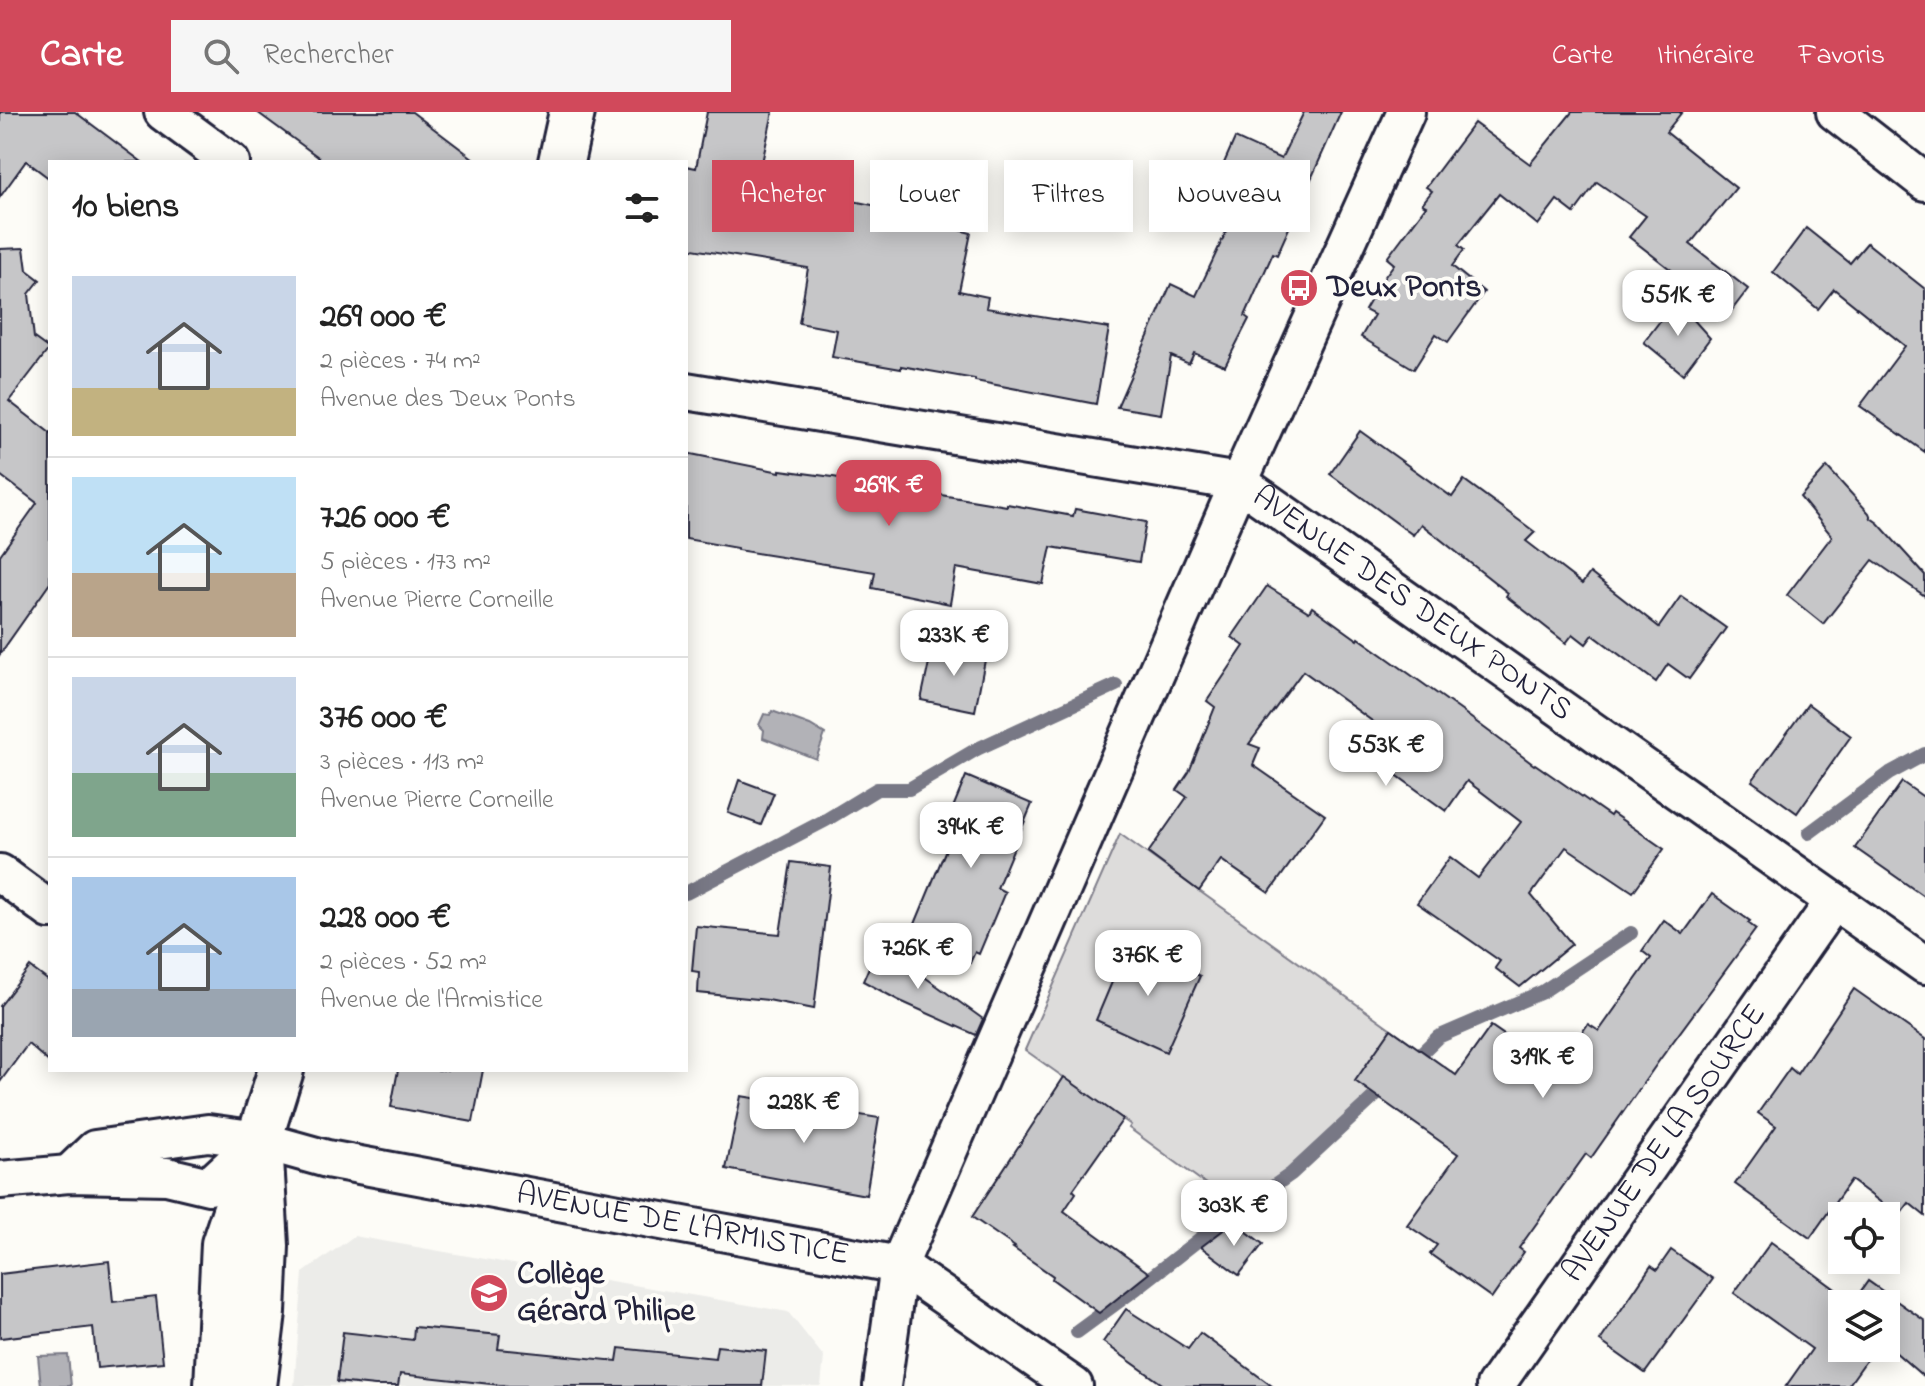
<!DOCTYPE html>
<html lang="fr">
<head>
<meta charset="utf-8">
<style>
	body { margin:0; font-family:"Indie Flower",sans-serif; background:#f6f6f6; color:#222; height:100vh; display:flex; flex-direction:column; font-size:30px; white-space:nowrap }
	* { box-sizing:border-box; margin:0 }
	p { font-size:26px; color:#767676 }
	.icon { flex:none; width:44px; height:44px; fill:none; stroke:currentColor; stroke-width:2; stroke-linecap:round; stroke-linejoin:round }
	.map { position:relative; flex:1; overflow:hidden }
	.side { position:absolute; left:48px; top:48px; width:640px; height:912px; display:flex; flex-direction:column; background:#fff; border-radius:0px; box-shadow:0 4px 20px #0003 }
	.side>* { flex:none }
	.hud { position:absolute; left:712px; top:48px; width:760px; height:72px; display:flex; gap:16px }
	.controls { position:absolute; left:1828px; top:1090px; display:grid; gap:16px }
	.controls a { display:grid; place-items:center; width:72px; height:72px; border-radius:0px; background:#fff; box-shadow:0 4px 20px #0003; font-size:40px }
	.price { position:absolute; translate:-50% -68px; padding:0 18px; border-radius:16px; background:#fff; color:#222; font-size:26px; line-height:52px; filter:drop-shadow(0 2px 4px #0008) }
	.price::after { content:''; position:absolute; left:50%; top:48px; width:24px; height:18px; margin-left:-12px; background:inherit; clip-path:polygon(0 0,100% 0,50% 100%) }
	.price.active { background:#d1495b; color:#fff }
	ul { padding:0; list-style:none }
	li { display:flex; align-items:center; gap:24px; height:200px; padding:0 24px }
	li+li { border-top:2px solid #e0e0e0 }
	li span { display:grid; place-items:center; flex:none; width:224px; height:160px; border-radius:0px; color:#555 }
	li>.icon { margin-inline-start:auto }
	span .icon { width:96px; height:96px; fill:#fffc; stroke-width:1 }
	li b { font-size:34px }
	h2 { display:flex; justify-content:space-between; align-items:center; height:96px; padding:0 24px; font-size:34px }
	.pill { padding:0 28px; border-radius:0px; background:#fff; box-shadow:0 4px 20px #0003; font-size:28px; line-height:72px }
	.pill.active { background:#d1495b; color:#fff }
	header { display:flex; align-items:center; gap:48px; box-sizing:border-box; height:112px; padding:0 40px; background:#d1495b; color:#fff }
	header strong { font-size:38px }
	nav { display:flex; gap:44px; margin-inline-start:auto; font-size:28px }
	.search { width:560px; height:72px; background:#f6f6f6; display:flex; align-items:center; gap:20px; box-sizing:border-box; padding:0 28px; border-radius:0px; color:#767676; font-size:30px }
	.map>svg:first-child { display:block }
	.built { fill:#ecece9 }
	.green { fill:#dddcdb; stroke:#807f8b; stroke-width:2 }
	.water { fill:#b2b2b7; stroke:#787885; stroke-width:2 }
	.lines { fill:none; stroke-linecap:round; stroke-linejoin:round }
	.stream { stroke:#787885; stroke-width:14 }
	.building { fill:#c6c6c8; stroke:#22223b; stroke-width:2 }
	.street-casing { stroke:#22223b; stroke-width:42 }
	.secondary-casing { stroke:#22223b; stroke-width:50 }
	.street { stroke:#fdfcf7; stroke-width:36 }
	.secondary { stroke:#fdfcf7; stroke-width:44 }
	.labels { text-anchor:middle; dominant-baseline:central; stroke-width:8; stroke-linejoin:round; paint-order:stroke }
	.poi-label { font-size:32px; font-weight:bold; fill:#22223b; stroke:#fdfcf7; text-anchor:start }
	.street-label { font-size:32px; fill:#22223b; stroke:#fdfcf7 }
</style>
</head>
<body>
<header>
<strong>Carte</strong>
<div class="search"><svg class="icon" aria-label="search" viewBox="0 0 24 24"><circle cx="10" cy="10" r="6"/><path d="M15 15l6 6"/></svg>Rechercher</div>
<nav><a>Carte</a><a>Itinéraire</a><a>Favoris</a></nav>
</header>
<div class="map">
<svg width="1925" height="1274" viewBox="0 0 1925 1274">
	<rect width="100%" height="100%" fill="#fdfcf7"/>
	<filter id="ink" filterUnits="userSpaceOnUse"><feTurbulence type="fractalNoise" baseFrequency=".0125" numOctaves="2"/><feDisplacementMap in="SourceGraphic" scale="16" xChannelSelector="R" yChannelSelector="G"/><feConvolveMatrix kernelMatrix="1 2 1 2 8 2 1 2 1" color-interpolation-filters="sRGB"/></filter>
	<g filter="url(#ink)">
		<polygon class="built" points="354,1124 788,1200 824,1245 821,1274 294,1274 303,1161"/>
		<polygon class="green" points="1120,722 1412,932 1421,941 1282,1066 1262,1075 1236,1094 1129,1016 1131,1013 1025,938"/>
		<g class="water">
			<polygon points="772,599 810,613 825,622 816,647 763,626 764,618 759,613 764,602 770,603"/>
			<polygon points="68,1243 71,1274 41,1274 38,1244"/>
		</g>
		<g class="lines">
			<g class="stream">
				<polyline points="1809,721 1890,661 1925,642"/>
				<polyline points="686,781 826,708 877,677 909,677 977,637 1116,573"/>
				<polyline points="1410,952 1438,925 1542,880 1631,821"/>
				<polyline points="1077,1220 1137,1176 1206,1122 1291,1062 1389,971"/>
			</g>
		</g>
		<g class="building">
			<polygon points="0,0 75,0 142,50 50,50 50,67 26,49 0,85"/>
			<polygon points="257,0 412,0 478,50 325,50"/>
			<polygon points="707,0 773,0 758,69 934,106 933,111 955,115 955,117 971,121 959,179 988,185 986,196 1109,216 1096,292 975,269 975,267 901,254 901,257 832,245 837,218 799,211 808,156 686,136 686,54 696,56"/>
			<polygon points="1304,0 1341,0 1277,143 1273,141 1245,204 1249,207 1225,254 1194,241 1189,252 1171,244 1161,302 1117,295 1171,172 1196,184 1226,120 1199,108 1235,26 1281,47"/>
			<polygon points="1572,0 1682,0 1666,20 1736,76 1690,132 1748,177 1729,202 1687,173 1688,171 1629,125 1646,104 1597,70 1574,101 1557,88 1538,113 1499,82 1458,133 1464,138 1452,154 1484,180 1448,230 1436,222 1414,257 1361,225 1374,203 1365,198 1383,167 1394,152 1387,146 1426,94 1422,92 1432,79 1426,75 1474,11 1530,52"/>
			<polygon points="1806,116 1850,151 1867,131 1925,177 1925,340 1860,294 1905,234 1834,177 1818,197 1773,160"/>
			<polygon points="24,136 27,158 40,168 29,182 34,226 49,237 9,289 50,321 50,471 0,542 0,443 37,391 0,363 0,137"/>
			<polygon points="1676,188 1710,226 1683,262 1644,230"/>
			<polygon points="1360,319 1452,385 1464,368 1535,420 1526,429 1582,472 1590,461 1659,515 1681,484 1726,516 1689,567 1668,552 1656,570 1593,523 1586,532 1573,522 1566,531 1506,484 1508,481 1421,412 1413,423 1330,362"/>
			<polygon points="686,341 780,360 780,358 833,365 1007,394 1007,392 1073,404 1075,397 1146,410 1139,450 1051,435 1043,472 956,456 950,492 872,476 875,460 737,438 737,436 686,427"/>
			<polygon points="1827,355 1869,401 1871,406 1878,411 1925,463 1925,484 1873,448 1823,512 1787,483 1832,424 1800,385"/>
			<polygon points="1267,474 1309,500 1312,495 1358,528 1359,526 1463,600 1534,653 1535,652 1610,704 1612,701 1664,737 1633,780 1566,735 1531,783 1572,832 1520,875 1495,856 1500,849 1417,791 1450,745 1478,766 1521,710 1467,669 1446,699 1395,662 1412,638 1303,559 1249,632 1260,636 1253,653 1325,703 1269,781 1221,748 1199,779 1148,741 1187,685 1177,678 1189,660 1215,595 1207,589 1244,534 1232,525"/>
			<polygon points="933,532 986,543 975,599 921,588"/>
			<polygon points="1808,592 1851,624 1797,701 1752,669"/>
			<polygon points="966,664 1032,692 997,776 1005,780 979,842 975,840 970,851 910,824 949,730 940,727"/>
			<polygon points="739,668 774,681 761,713 728,701"/>
			<polygon points="1902,670 1925,686 1925,785 1855,736"/>
			<polygon points="791,750 831,755 814,897 768,888 698,881 699,860 692,859 696,814 780,822"/>
			<polygon points="1712,782 1750,809 1748,811 1756,817 1661,946 1591,1046 1586,1042 1519,1136 1524,1140 1492,1186 1430,1142 1437,1133 1407,1113 1458,1042 1355,969 1391,917 1456,963 1491,914 1555,958 1588,912 1599,919 1651,846 1642,839 1664,808 1683,822"/>
			<polygon points="879,832 983,907 976,923 898,888 863,869"/>
			<polygon points="1128,832 1200,864 1166,940 1096,908"/>
			<polygon points="30,855 50,870 50,951 28,932 0,970 0,894"/>
			<polygon points="1854,877 1925,927 1925,1104 1909,1091 1899,1104 1851,1068 1810,1126 1735,1072 1776,1014 1758,1001 1790,956 1797,962"/>
			<polygon points="398,958 483,958 473,1010 391,995"/>
			<polygon points="1064,965 1123,1007 1073,1078 1076,1081 1064,1099 1149,1161 1099,1201 1052,1167 1053,1164 1013,1136 1015,1135 972,1105"/>
			<polygon points="741,984 803,994 801,1011 805,1013 812,995 879,1006 866,1083 726,1057"/>
			<polygon points="1234,1110 1263,1132 1239,1163 1201,1135"/>
			<polygon points="1771,1130 1853,1190 1868,1169 1925,1209 1925,1266 1886,1232 1886,1192 1842,1192 1842,1236 1875,1236 1848,1274 1786,1274 1812,1237 1734,1181"/>
			<polygon points="1671,1138 1713,1167 1645,1261 1600,1229 1651,1154 1657,1158"/>
			<polygon points="109,1149 113,1190 156,1185 163,1250 97,1256 93,1215 0,1226 0,1162"/>
			<polygon points="1126,1197 1188,1237 1200,1221 1272,1274 1160,1274 1162,1272 1103,1230"/>
			<polygon points="414,1215 500,1223 498,1237 617,1249 619,1236 715,1246 717,1234 766,1239 762,1274 509,1274 400,1262 398,1274 375,1274 337,1270 343,1220 413,1228"/>
		</g>
		<g class="lines">
			<defs>
				<g id="street">
					<polyline points="163,0 231,50"/>
					<polyline points="1835,0 1925,70"/>
					<path id="s1" d="M 686,279 L 1239,370 L 1925,853"/>
					<polyline points="0,761 50,798"/>
					<path id="s2" d="M 69,1062 L 95,1037 L 208,1021 L 259,1028 L 327,1047 L 899,1153 L 1074,1274"/>
					<polyline points="0,1068 69,1062 167,1064 209,1074 259,1028"/>
					<polyline points="882,1274 899,1153 1239,370 1406,0"/>
					<path id="s3" d="M 1495,1274 L 1834,789"/>
				</g>
				<g id="secondary">
					<polyline points="561,50 572,0"/>
					<polyline points="217,1274 224,1132 259,1028 281,958"/>
					<polyline points="254,1274 263,1200 266,1134 261,1047"/>
				</g>
			</defs>
			<use href="#street" class="street-casing"/>
			<use href="#secondary" class="secondary-casing"/>
			<use href="#street" class="street"/>
			<use href="#secondary" class="secondary"/>
		</g>
	</g>
	<defs>
		<symbol id="bus-disc" viewBox="-11 -11 22 22"><circle r="9.5" fill="#d1495b" stroke="#fdfcf7"/><path d="M-5-6H5V4H4V6H2V4H-2V6H-4V4H-5ZM-3.5-4V0h7V-4ZM-3.5 1.2v1.5H-2V1.2ZM2 1.2v1.5H3.5V1.2Z" fill="#fff"/></symbol>
		<symbol id="school-disc" viewBox="-11 -11 22 22"><circle r="9.5" fill="#d1495b" stroke="#fdfcf7"/><path d="M0-5L7-2L0 1L-7-2ZM-4 1L0 2.5L4 1V4Q0 6-4 4Z" fill="#fff"/></symbol>
	</defs>
	<g fill-rule="evenodd">
		<use href="#bus-disc" x="1277" y="154" width="44" height="44"/>
		<use href="#school-disc" x="467" y="1159" width="44" height="44"/>
	</g>
	<g class="labels">
		<g class="poi-label">
			<text x="1327" y="176">Deux Ponts</text>
			<text x="517" y="1163">Collège<tspan x="517" dy="37">Gérard Philipe</tspan></text>
		</g>
		<g class="street-label">
			<text stroke="none"><textPath href="#s1" startOffset="772">AVENUE DES DEUX PONTS</textPath></text>
			<text stroke="none"><textPath href="#s3" startOffset="296">AVENUE DE LA SOURCE</textPath></text>
			<text stroke="none"><textPath href="#s2" startOffset="634">AVENUE DE L'ARMISTICE</textPath></text>
		</g>
	</g>
</svg>
<div class="controls">
<a><svg class="icon" aria-label="locate" viewBox="0 0 24 24"><circle cx="12" cy="12" r="6"/><path d="M12 2v4M12 18v4M2 12h4M18 12h4"/></svg></a>
<a><svg class="icon" aria-label="layers" viewBox="0 0 24 24"><path d="M12 4l9 5-9 5-9-5zM3 14l9 5 9-5"/></svg></a>
</div>
<b class="price" style="left:1678px;top:226px">551K €</b>
<b class="price active" style="left:889px;top:416px">269K €</b>
<b class="price" style="left:954px;top:566px">233K €</b>
<b class="price" style="left:1386px;top:676px">553K €</b>
<b class="price" style="left:971px;top:758px">394K €</b>
<b class="price" style="left:918px;top:879px">726K €</b>
<b class="price" style="left:1148px;top:886px">376K €</b>
<b class="price" style="left:1543px;top:988px">319K €</b>
<b class="price" style="left:804px;top:1033px">228K €</b>
<b class="price" style="left:1234px;top:1136px">303K €</b>
<div class="hud">
<a class="pill active">Acheter</a>
<a class="pill">Louer</a>
<a class="pill">Filtres</a>
<a class="pill">Nouveau</a>
</div>
<section class="side">
<h2>10 biens<svg class="icon" aria-label="filters" viewBox="0 0 24 24"><path d="M4 7h16M4 17h16"/><circle cx="9" cy="7" r="2"/><circle cx="15" cy="17" r="2"/></svg></h2>
<ul>
<li><span style="background:linear-gradient(#c9d6e8 70%,#c2b280 0)"><svg class="icon" aria-label="home" viewBox="0 0 24 24"><path d="M3 11l9-7 9 7M6 9v11h12V9"/></svg></span><div><b>269 000 €</b><p>2 pièces · 74 m²</p><p>Avenue des Deux Ponts</p></div></li>
<li><span style="background:linear-gradient(#bfe0f5 60%,#b9a48a 0)"><svg class="icon" aria-label="home" viewBox="0 0 24 24"><path d="M3 11l9-7 9 7M6 9v11h12V9"/></svg></span><div><b>726 000 €</b><p>5 pièces · 173 m²</p><p>Avenue Pierre Corneille</p></div></li>
<li><span style="background:linear-gradient(#c9d6e8 60%,#7fa58c 0)"><svg class="icon" aria-label="home" viewBox="0 0 24 24"><path d="M3 11l9-7 9 7M6 9v11h12V9"/></svg></span><div><b>376 000 €</b><p>3 pièces · 113 m²</p><p>Avenue Pierre Corneille</p></div></li>
<li><span style="background:linear-gradient(#a9c7e8 70%,#9aa5b1 0)"><svg class="icon" aria-label="home" viewBox="0 0 24 24"><path d="M3 11l9-7 9 7M6 9v11h12V9"/></svg></span><div><b>228 000 €</b><p>2 pièces · 52 m²</p><p>Avenue de l'Armistice</p></div></li>
</ul>
</section>
</div>
</body>
</html>
